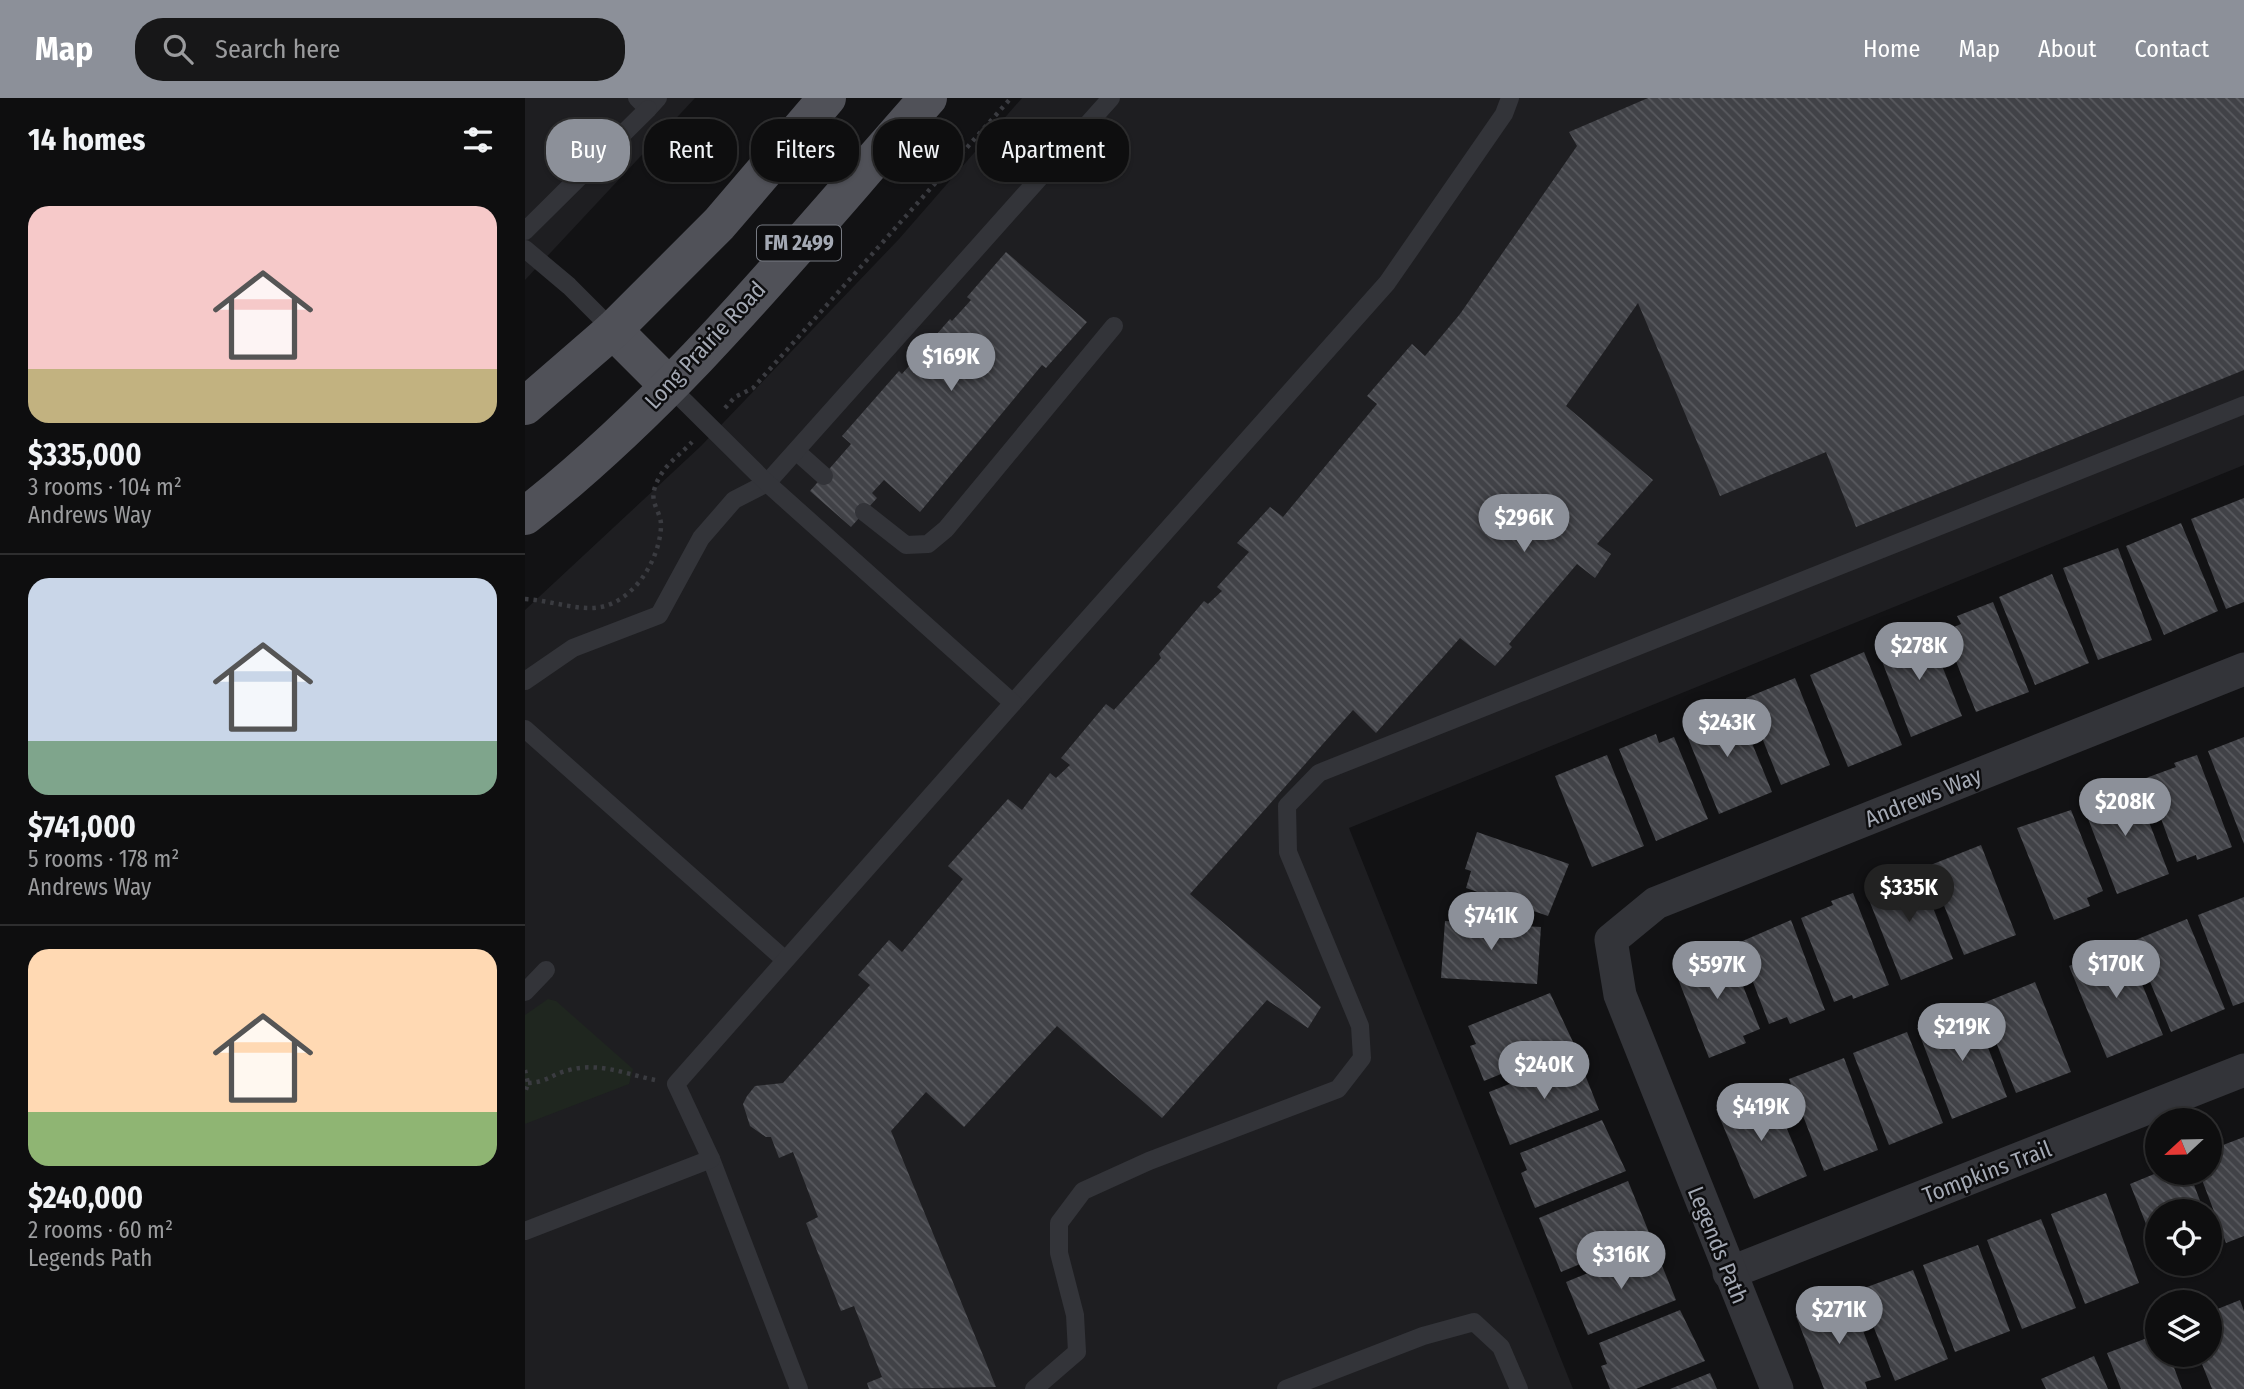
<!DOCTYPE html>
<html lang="en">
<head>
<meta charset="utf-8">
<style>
	body { margin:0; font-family:"Fira Sans Condensed",sans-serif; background:#171718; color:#f1f3f6; height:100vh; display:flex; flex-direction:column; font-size:26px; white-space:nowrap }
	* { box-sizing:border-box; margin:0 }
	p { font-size:23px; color:#9b9c9e }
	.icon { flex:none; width:38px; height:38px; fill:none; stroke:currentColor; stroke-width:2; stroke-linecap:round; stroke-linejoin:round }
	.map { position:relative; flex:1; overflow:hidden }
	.details { display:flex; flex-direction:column; background:#0e0e0f; width:525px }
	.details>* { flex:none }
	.banner { position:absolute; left:21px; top:21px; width:665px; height:63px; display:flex; gap:14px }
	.needle { width:46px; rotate:248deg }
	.controls { position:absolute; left:1620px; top:1010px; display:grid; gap:14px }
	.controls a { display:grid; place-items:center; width:77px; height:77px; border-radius:50%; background:#0e0e0f; box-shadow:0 2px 5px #0004,0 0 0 2px #2e2e2f; font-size:35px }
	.price { position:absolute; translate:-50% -60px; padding:0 16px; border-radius:24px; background:#8c9099; color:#fff; font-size:23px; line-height:46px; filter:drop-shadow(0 2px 4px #0008) }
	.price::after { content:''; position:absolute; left:50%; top:42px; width:21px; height:16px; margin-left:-10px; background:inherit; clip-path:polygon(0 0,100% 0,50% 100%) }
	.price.current { background:#222; color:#fff }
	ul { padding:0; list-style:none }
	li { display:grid; align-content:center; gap:14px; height:371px; padding:0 28px }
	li+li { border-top:2px solid #2e2e2f }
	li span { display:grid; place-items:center; height:217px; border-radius:21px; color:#555 }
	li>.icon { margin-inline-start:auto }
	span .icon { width:126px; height:126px; fill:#fffc; stroke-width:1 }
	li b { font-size:30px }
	h2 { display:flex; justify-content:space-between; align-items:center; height:84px; padding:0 28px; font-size:30px }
	.pill { padding:0 24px; border-radius:28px; background:#0e0e0f; box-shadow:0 2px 5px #0004,0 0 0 2px #2e2e2f; font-size:24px; line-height:63px }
	.pill.current { background:#8c9099; color:#fff }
	header { display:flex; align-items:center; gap:42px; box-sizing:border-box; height:98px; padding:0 35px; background:#8c9099; color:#fff }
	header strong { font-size:33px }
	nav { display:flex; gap:38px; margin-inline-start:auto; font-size:24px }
	.search { width:490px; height:63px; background:#171718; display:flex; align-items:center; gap:18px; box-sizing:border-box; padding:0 24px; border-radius:28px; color:#9b9c9e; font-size:26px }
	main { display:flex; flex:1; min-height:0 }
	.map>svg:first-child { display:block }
	.built { fill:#1e1e21 }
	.green { fill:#1f261f }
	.building { fill:url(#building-back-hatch) }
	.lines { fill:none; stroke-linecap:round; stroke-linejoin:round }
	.path { stroke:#3a3b40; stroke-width:4.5; stroke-dasharray:3.5 5; stroke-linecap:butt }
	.lane { stroke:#333439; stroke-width:18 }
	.street { stroke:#333439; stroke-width:33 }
	.primary { stroke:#505158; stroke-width:38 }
	.labels { text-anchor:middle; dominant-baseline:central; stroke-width:5; stroke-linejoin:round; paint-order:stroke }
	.shield { fill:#0d0d0f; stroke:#777a82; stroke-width:2 }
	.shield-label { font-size:21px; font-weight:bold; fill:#a4a9b4 }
	.street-label { font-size:23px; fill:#a4a9b4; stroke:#0d0d0f }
</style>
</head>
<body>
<header>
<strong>Map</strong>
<div class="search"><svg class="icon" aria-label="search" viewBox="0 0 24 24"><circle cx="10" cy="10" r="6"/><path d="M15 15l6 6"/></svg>Search here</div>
<nav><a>Home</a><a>Map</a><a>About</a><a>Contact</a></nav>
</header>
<main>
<section class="details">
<h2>14 homes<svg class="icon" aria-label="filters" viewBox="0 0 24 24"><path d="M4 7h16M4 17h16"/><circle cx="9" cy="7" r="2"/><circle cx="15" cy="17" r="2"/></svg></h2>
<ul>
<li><span style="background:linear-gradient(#f6c9c9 75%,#c2b280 0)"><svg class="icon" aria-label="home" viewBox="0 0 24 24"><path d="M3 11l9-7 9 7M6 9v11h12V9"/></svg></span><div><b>$335,000</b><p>3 rooms · 104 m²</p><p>Andrews Way</p></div></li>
<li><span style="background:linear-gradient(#c9d6e8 75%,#7fa58c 0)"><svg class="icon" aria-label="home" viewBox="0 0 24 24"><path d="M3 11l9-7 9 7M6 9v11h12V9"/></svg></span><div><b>$741,000</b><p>5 rooms · 178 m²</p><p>Andrews Way</p></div></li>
<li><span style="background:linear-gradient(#ffd9b3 75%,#8fb573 0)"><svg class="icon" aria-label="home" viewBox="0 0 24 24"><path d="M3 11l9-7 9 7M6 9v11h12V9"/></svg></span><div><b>$240,000</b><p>2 rooms · 60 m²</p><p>Legends Path</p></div></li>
</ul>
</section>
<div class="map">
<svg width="1719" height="1291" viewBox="0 0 1719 1291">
	<defs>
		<pattern id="building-back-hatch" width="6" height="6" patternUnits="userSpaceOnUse" patternTransform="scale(1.75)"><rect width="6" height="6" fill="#414247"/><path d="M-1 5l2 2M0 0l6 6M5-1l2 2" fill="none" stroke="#595a5f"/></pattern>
	</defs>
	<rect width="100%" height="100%" fill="#121214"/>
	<g class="built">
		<polygon points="0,0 170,0 0,182"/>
		<polygon points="497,0 1719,0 1719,367 824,730 1048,1291 0,1291 0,512 176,348 374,141"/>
	</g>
	<polygon class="green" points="23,901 31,903 108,971 104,986 0,1026 0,917"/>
	<g class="building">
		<polygon points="1123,0 1719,0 1719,272 1331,429 1301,354 1195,398 1113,205 1041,308 1128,382 1072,446 1086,456 1070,480 1052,466 984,546 987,549 970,568 935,540 851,635 828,612 665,796 796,909 783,930 742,902 637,1020 532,928 439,1029 401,994 366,1033 471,1289 344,1291 342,1285 357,1279 329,1208 316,1213 281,1125 293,1119 268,1054 254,1060 246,1039 241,1039 225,1028 218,1006 222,998 230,988 258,985 345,887 333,877 364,842 377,854 438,781 423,768 483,701 497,712 525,675 531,680 545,667 536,660 581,606 589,612 636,560 634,556 679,503 683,506 697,493 692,489 724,454 712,445 745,409 758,419 852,306 842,298 887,246 900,258 935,216 1052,48 1044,34"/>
		<polygon points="481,154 562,224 521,270 517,267 395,414 359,382 347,395 352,400 326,429 285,393 326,346 317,338 374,273 377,276 425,221 427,223 446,202 442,199"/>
		<polygon points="1719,400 1719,504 1701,511 1666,421"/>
		<polygon points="1656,425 1693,513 1639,537 1601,448"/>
		<polygon points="1593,450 1627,542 1573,562 1538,470"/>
		<polygon points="1527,476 1564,565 1510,587 1474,499"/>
		<polygon points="1468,504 1504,594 1451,614 1419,533 1436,526 1432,518"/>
		<polygon points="1402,530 1437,618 1386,639 1352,550"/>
		<polygon points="1339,554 1377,647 1323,669 1285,577"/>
		<polygon points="1270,580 1305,667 1256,687 1221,600"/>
		<polygon points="1211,606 1247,694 1194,716 1158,628"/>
		<polygon points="1131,636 1134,645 1149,639 1183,721 1131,743 1094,651"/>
		<polygon points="1719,639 1719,746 1683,653"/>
		<polygon points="1082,657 1119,748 1067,769 1030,678"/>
		<polygon points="1672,657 1707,749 1672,762 1671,757 1652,764 1621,680 1651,669 1649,665"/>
		<polygon points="1609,685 1644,776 1592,796 1557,705"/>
		<polygon points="1546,712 1578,793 1562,800 1565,808 1529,822 1492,730"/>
		<polygon points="952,734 1044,766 1023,818 941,790 946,773 940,771"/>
		<polygon points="1456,747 1491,837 1439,857 1403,768"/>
		<polygon points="1393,771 1428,861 1376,882 1340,792"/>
		<polygon points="1328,795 1364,887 1328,901 1327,897 1309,904 1276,820 1308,807 1306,803"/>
		<polygon points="1719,799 1719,904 1708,908 1673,817"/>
		<polygon points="1662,821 1700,911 1646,934 1608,843"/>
		<polygon points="1266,822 1300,912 1265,926 1262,919 1244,926 1213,845"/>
		<polygon points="920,823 1016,829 1012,886 916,880"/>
		<polygon points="1600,845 1638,937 1582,960 1544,868"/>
		<polygon points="1203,850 1235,931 1218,938 1221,945 1184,960 1148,868"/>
		<polygon points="1510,884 1546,974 1491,995 1456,906"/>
		<polygon points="1025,895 1049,946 959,983 945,948 951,946 943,928"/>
		<polygon points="1447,908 1482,999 1427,1021 1392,930"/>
		<polygon points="1382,934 1418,1025 1364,1047 1328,955"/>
		<polygon points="1053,959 1074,1012 985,1047 964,994"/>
		<polygon points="1319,960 1353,1052 1299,1073 1264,981"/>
		<polygon points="1244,989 1282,1078 1229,1101 1191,1011"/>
		<polygon points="1077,1022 1101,1073 1010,1110 996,1075 1002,1072 995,1055"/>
		<polygon points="1719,1039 1719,1138 1701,1145 1674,1074 1685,1074 1685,1052"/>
		<polygon points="1634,1074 1664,1074 1679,1113 1633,1113 1633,1156 1605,1086"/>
		<polygon points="1103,1083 1125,1137 1036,1174 1014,1120"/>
		<polygon points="1581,1095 1614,1185 1560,1206 1526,1116"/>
		<polygon points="1516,1121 1551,1210 1497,1231 1462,1142"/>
		<polygon points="1685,1129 1695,1153 1685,1157"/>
		<polygon points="1453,1147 1485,1233 1430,1254 1398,1167"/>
		<polygon points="1129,1148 1151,1202 1063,1237 1041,1184"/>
		<polygon points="1636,1166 1663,1166 1640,1175"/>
		<polygon points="1388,1172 1423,1261 1370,1283 1334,1192"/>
		<polygon points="1324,1197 1356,1279 1340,1284 1342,1291 1299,1291 1271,1218"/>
		<polygon points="1715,1202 1719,1213 1719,1291 1687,1291 1673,1256 1685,1256 1685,1214"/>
		<polygon points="1155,1212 1180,1263 1111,1291 1085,1291 1076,1268 1082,1266 1074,1245"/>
		<polygon points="1633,1236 1633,1256 1644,1256 1657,1291 1596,1291 1582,1255"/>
		<polygon points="1569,1258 1583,1291 1521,1291 1516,1281"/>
		<polygon points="1185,1275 1192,1291 1145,1291"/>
	</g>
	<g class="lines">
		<g class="path">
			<polyline points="200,310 210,299 228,290 486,0"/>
			<path d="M 0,501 C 23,502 46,511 69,510 C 107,507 134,464 136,429 C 137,414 124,406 130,389 C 137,368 153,359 167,344"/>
			<polyline points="0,972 3,985 0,995"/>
			<path d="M 3,985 C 23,984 27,976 44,972 C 74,964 101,976 130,982"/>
		</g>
		<g class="lane">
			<polyline points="112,0 123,11 133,0"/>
			<polyline points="0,133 123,11"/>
			<polyline points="0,151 44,188 88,232"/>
			<polyline points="271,353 299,378"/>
			<polyline points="339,414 381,447 403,446 421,431 589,228"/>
			<polyline points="0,583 48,550 134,517 176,440 209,402 242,385 586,0"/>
			<polyline points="488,605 862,185 979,16 985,0"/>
			<polyline points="0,631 259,861"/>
			<polyline points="0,894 21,872"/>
			<polyline points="186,1061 274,1291"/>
			<polyline points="0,1133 186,1061 151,986 488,605 242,385 143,287"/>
			<polyline points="509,1291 552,1254 550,1217 534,1155 534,1125 558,1093 624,1063 813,991 837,960 835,928 763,754 762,708 794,675 1719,307"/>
			<polyline points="761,1291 898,1238 949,1224 976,1249 994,1291"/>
		</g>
		<g class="street">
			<polyline points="1204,1175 1719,972"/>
			<polyline points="1252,1291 1095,897 1086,842 1131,805 1719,571"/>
		</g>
		<g class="primary">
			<polyline points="88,232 143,287"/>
			<polyline points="0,308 88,232 194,126 302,0"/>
			<path d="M 0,418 C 152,299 275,144 403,0"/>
		</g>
	</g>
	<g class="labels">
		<rect class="shield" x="232" y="127.5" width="84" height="35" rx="5"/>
		<g class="shield-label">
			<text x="274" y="145">FM 2499</text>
		</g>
		<g class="street-label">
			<text transform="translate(180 247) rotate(-47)">Long Prairie Road</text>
			<text transform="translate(1398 699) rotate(-22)">Andrews Way</text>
			<text transform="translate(1462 1074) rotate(-21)">Tompkins Trail</text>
			<text transform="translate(1193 1147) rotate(68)">Legends Path</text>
		</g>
	</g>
</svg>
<div class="controls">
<a><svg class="needle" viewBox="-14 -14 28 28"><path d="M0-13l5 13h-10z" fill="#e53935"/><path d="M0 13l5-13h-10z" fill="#9b9c9e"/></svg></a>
<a><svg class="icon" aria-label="locate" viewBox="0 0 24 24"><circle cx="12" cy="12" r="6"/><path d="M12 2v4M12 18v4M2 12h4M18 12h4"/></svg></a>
<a><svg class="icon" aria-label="layers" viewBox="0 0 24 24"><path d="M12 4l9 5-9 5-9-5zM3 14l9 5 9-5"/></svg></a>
</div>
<b class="price" style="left:426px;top:295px">$169K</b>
<b class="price" style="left:999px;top:456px">$296K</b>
<b class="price" style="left:1394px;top:584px">$278K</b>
<b class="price" style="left:1202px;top:661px">$243K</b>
<b class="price" style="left:1600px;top:740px">$208K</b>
<b class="price current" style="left:1384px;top:826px">$335K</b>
<b class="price" style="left:966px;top:854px">$741K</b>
<b class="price" style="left:1591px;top:902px">$170K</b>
<b class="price" style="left:1192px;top:903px">$597K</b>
<b class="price" style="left:1437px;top:965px">$219K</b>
<b class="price" style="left:1019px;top:1003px">$240K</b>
<b class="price" style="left:1236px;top:1045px">$419K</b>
<b class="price" style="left:1096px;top:1193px">$316K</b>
<b class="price" style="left:1314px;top:1248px">$271K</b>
<div class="banner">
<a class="pill current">Buy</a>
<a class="pill">Rent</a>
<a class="pill">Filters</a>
<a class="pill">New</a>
<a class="pill">Apartment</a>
</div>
</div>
</main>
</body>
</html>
